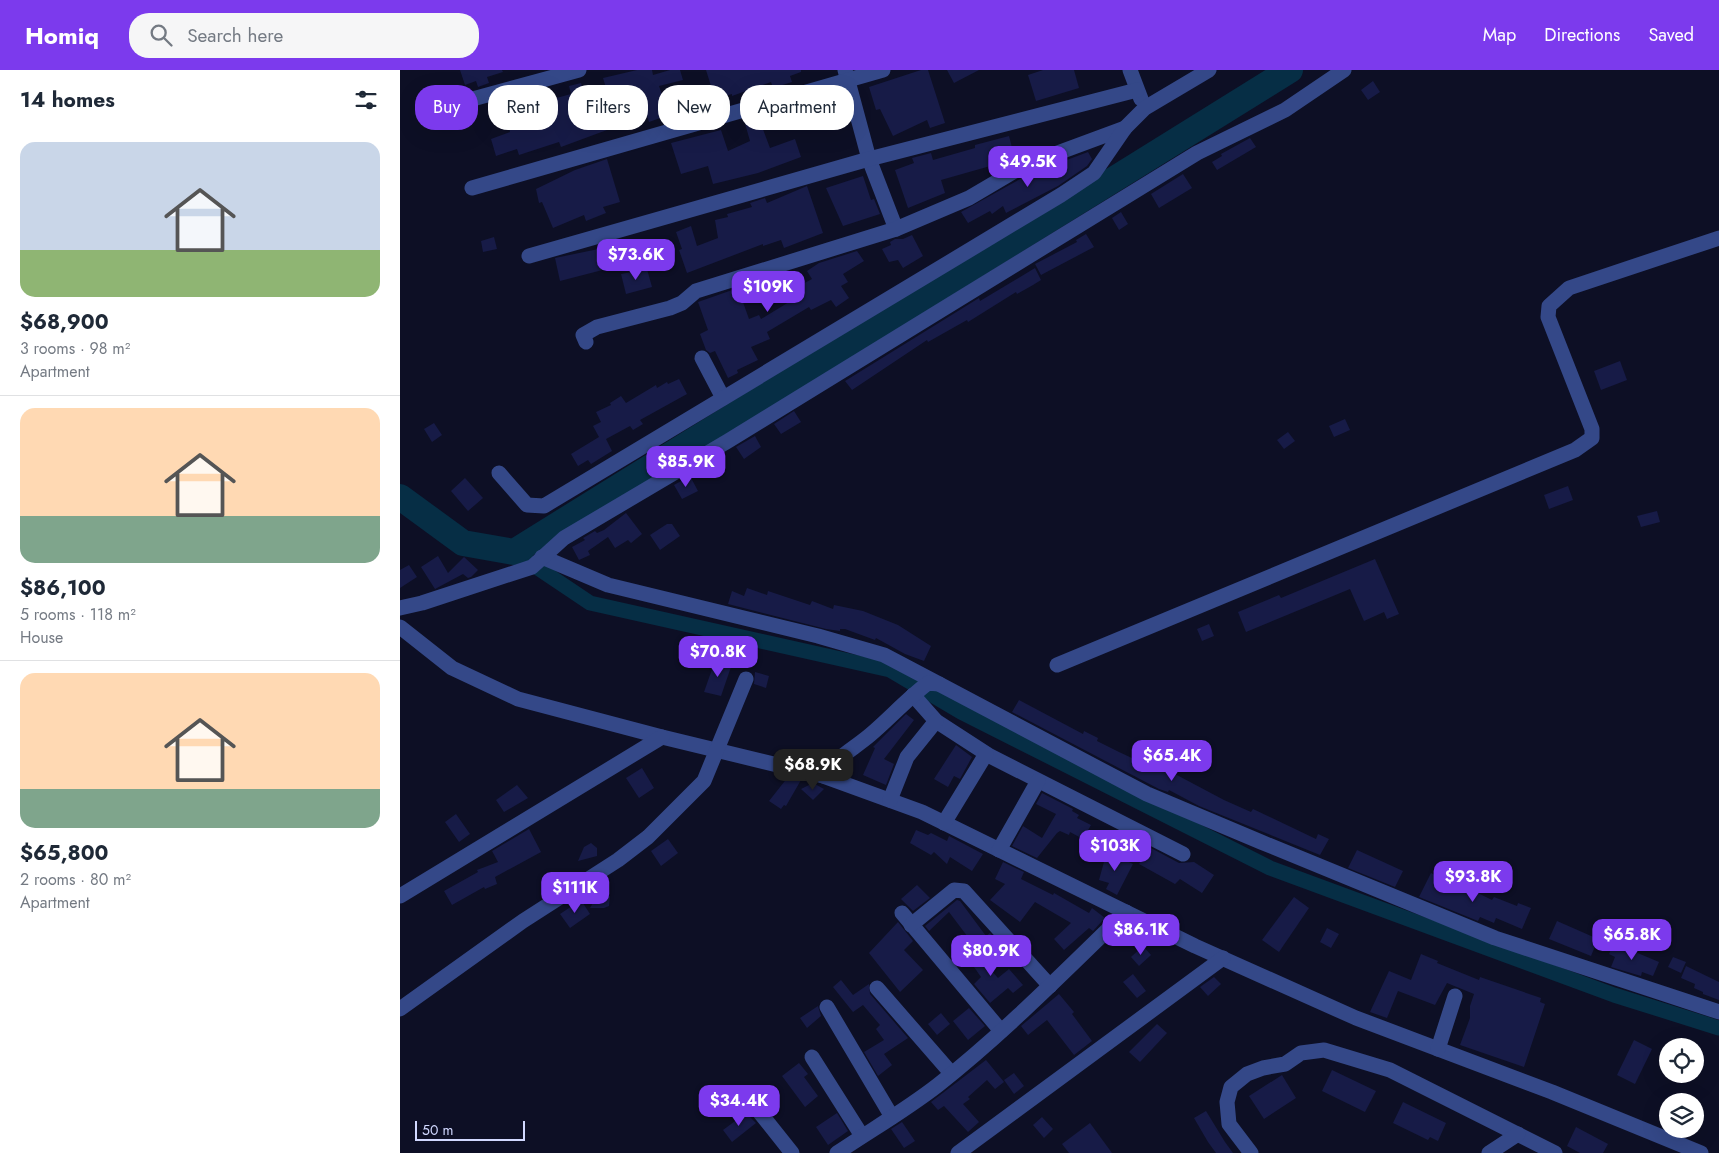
<!DOCTYPE html>
<html lang="en">
<head>
<meta charset="utf-8">
<style>
	body { margin:0; font-family:Jost,sans-serif; background:#f6f6f7; color:#1f2937; height:100vh; display:flex; flex-direction:column; font-size:19px; white-space:nowrap }
	* { box-sizing:border-box; margin:0 }
	p { font-size:16px; color:#747a83 }
	.icon { flex:none; width:28px; height:28px; fill:none; stroke:currentColor; stroke-width:2; stroke-linecap:round; stroke-linejoin:round }
	.map { position:relative; flex:1; overflow:hidden }
	.sheet { display:flex; flex-direction:column; background:#fff; width:400px }
	.sheet>* { flex:none }
	.banner { position:absolute; left:15px; top:15px; width:475px; height:45px; display:flex; gap:10px }
	.buttons { position:absolute; left:1259px; top:968px; display:grid; gap:10px }
	.buttons a { display:grid; place-items:center; width:45px; height:45px; border-radius:50%; background:#fff; box-shadow:0 5px 20px #0002; font-size:25px }
	.scale { position:absolute; left:15px; bottom:12px; width:110px; box-sizing:border-box; padding-left:5px; border:2px solid #d1d8ff; border-top:0; font-size:14px; line-height:18px; white-space:nowrap; color:#d1d8ff; -webkit-text-stroke:4px #0d0f25; paint-order:stroke }
	.price { position:absolute; translate:-50% -42px; padding:0 11px; border-radius:10px; background:#7c3aed; color:#fff; font-size:16px; line-height:32px; filter:drop-shadow(0 1px 2px #0008) }
	.price::after { content:''; position:absolute; left:50%; top:30px; width:15px; height:11px; margin-left:-8px; background:inherit; clip-path:polygon(0 0,100% 0,50% 100%) }
	.price.current { background:#222; color:#fff }
	ul { padding:0; list-style:none }
	li { display:grid; align-content:center; gap:10px; height:265px; padding:0 20px }
	li+li { border-top:1px solid #e0e1e3 }
	li span { display:grid; place-items:center; height:155px; border-radius:15px; color:#555 }
	li>.icon { margin-inline-start:auto }
	span .icon { width:90px; height:90px; fill:#fffc; stroke-width:1 }
	li b { font-size:21px }
	h2 { display:flex; justify-content:space-between; align-items:center; height:60px; padding:0 20px; font-size:21px }
	.pill { padding:0 18px; border-radius:20px; background:#fff; box-shadow:0 5px 20px #0002; font-size:18px; line-height:45px }
	.pill.current { background:#7c3aed; color:#fff }
	header { display:flex; align-items:center; gap:30px; box-sizing:border-box; height:70px; padding:0 25px; background:#7c3aed; color:#fff }
	header strong { font-size:24px }
	nav { display:flex; gap:28px; margin-inline-start:auto; font-size:18px }
	.search { width:350px; height:45px; background:#f6f6f7; display:flex; align-items:center; gap:12px; box-sizing:border-box; padding:0 18px; border-radius:20px; color:#747a83; font-size:19px }
	main { display:flex; flex:1; min-height:0 }
	.map>svg:first-child { display:block }
	.lines { fill:none; stroke-linecap:round; stroke-linejoin:round }
	.canal { stroke:#062e45; stroke-width:15 }
	.river { stroke:#062e45; stroke-width:26 }
	.building { fill:#171b47 }
	.minor { stroke:#344888; stroke-width:15 }
</style>
</head>
<body>
<header>
<strong>Homiq</strong>
<div class="search"><svg class="icon" aria-label="search" viewBox="0 0 24 24"><circle cx="10" cy="10" r="6"/><path d="M15 15l6 6"/></svg>Search here</div>
<nav><a>Map</a><a>Directions</a><a>Saved</a></nav>
</header>
<main>
<section class="sheet">
<h2>14 homes<svg class="icon" aria-label="filters" viewBox="0 0 24 24"><path d="M4 7h16M4 17h16"/><circle cx="9" cy="7" r="2"/><circle cx="15" cy="17" r="2"/></svg></h2>
<ul>
<li><span style="background:linear-gradient(#c9d6e8 70%,#8fb573 0)"><svg class="icon" aria-label="home" viewBox="0 0 24 24"><path d="M3 11l9-7 9 7M6 9v11h12V9"/></svg></span><div><b>$68,900</b><p>3 rooms · 98 m²</p><p>Apartment</p></div></li>
<li><span style="background:linear-gradient(#ffd9b3 70%,#7fa58c 0)"><svg class="icon" aria-label="home" viewBox="0 0 24 24"><path d="M3 11l9-7 9 7M6 9v11h12V9"/></svg></span><div><b>$86,100</b><p>5 rooms · 118 m²</p><p>House</p></div></li>
<li><span style="background:linear-gradient(#ffd9b3 75%,#7fa58c 0)"><svg class="icon" aria-label="home" viewBox="0 0 24 24"><path d="M3 11l9-7 9 7M6 9v11h12V9"/></svg></span><div><b>$65,800</b><p>2 rooms · 80 m²</p><p>Apartment</p></div></li>
</ul>
</section>
<div class="map">
<svg width="1319" height="1083" viewBox="0 0 1319 1083">
	<rect width="100%" height="100%" fill="#0d0f25"/>
	<g class="lines">
		<polyline class="canal" points="114,482 190,533 490,600 561,642 870,798 1214,925 1319,958"/>
		<polyline class="river" points="0,427 63,473 114,482 890,0"/>
	</g>
	<g class="building">
		<polygon points="60,0 102,0 103,2 87,7 89,13 78,17 76,11 65,15"/>
		<polygon points="237,0 252,0 253,5 270,0 280,0 283,10 259,16 269,45 249,52 241,26 211,34 203,8"/>
		<polygon points="306,0 401,0 401,2 390,6 392,12 373,18 371,12 332,26 332,24 315,29"/>
		<polygon points="521,0 528,0 545,53 530,58 527,50 493,66 480,39 476,40 469,17"/>
		<polygon points="547,0 579,0 554,13"/>
		<polygon points="643,0 674,0 679,18 636,31 628,5"/>
		<polygon points="973,11 980,22 968,30 961,20"/>
		<polygon points="181,13 188,37 198,34 207,60 161,77 159,72 119,85 117,79 96,86 91,69 110,62 104,36 119,33 118,29 139,23 142,32 171,24 169,16"/>
		<polygon points="358,46 370,78 395,69 401,87 358,103 313,114 308,96 281,104 271,73 321,60 328,81 350,71 344,50"/>
		<polygon points="609,66 615,89 541,110 545,123 508,138 495,100 514,93 512,88 531,83 533,90 575,78 575,75"/>
		<polygon points="850,68 856,77 817,100 812,92 822,86 821,84"/>
		<polygon points="688,82 692,89 687,96 658,116 606,143 603,136 592,144 590,141 568,153 561,142 629,104 632,102 633,105 648,97"/>
		<polygon points="207,89 220,132 203,137 206,143 186,151 184,145 153,158 142,132 139,133 136,119 175,100"/>
		<polygon points="783,104 792,118 759,138 751,124"/>
		<polygon points="463,106 471,130 474,129 480,144 443,156 426,118"/>
		<polygon points="407,116 423,163 384,178 381,170 363,176 363,174 287,203 279,180 282,179 276,162 291,156 297,176 318,168 315,150 328,147 327,144 352,137 350,133 365,128 367,133"/>
		<polygon points="721,142 728,154 719,160 712,148"/>
		<polygon points="686,164 694,177 641,205 635,194 677,172 676,170"/>
		<polygon points="512,165 523,186 503,198 498,190 489,192 482,179 491,175 490,172 495,169 503,169"/>
		<polygon points="94,167 97,179 83,182 81,171"/>
		<polygon points="213,176 218,196 160,211 155,188"/>
		<polygon points="457,181 464,191 443,204 448,212 441,216 449,228 436,237 431,230 411,240 409,237 367,262 370,269 351,277 358,290 337,300 338,303 328,308 315,281 310,283 306,280 300,264 308,260 298,232 338,218 349,249 359,245 361,249 389,232 384,224 412,209 407,201 419,193"/>
		<polygon points="635,198 641,210 633,215 617,224 616,222 568,252 567,250 528,272 527,270 452,320 445,311 579,228 580,231"/>
		<polygon points="247,199 252,217 226,224 221,204"/>
		<polygon points="1220,291 1227,310 1201,320 1194,301"/>
		<polygon points="279,309 287,324 240,350 243,354 233,360 230,356 206,369 212,381 191,394 188,390 178,396 171,384 199,367 193,356 201,352 196,342 211,335 210,333 221,326 226,333 256,315 257,318 267,312 268,314"/>
		<polygon points="394,341 401,352 381,364 374,354"/>
		<polygon points="945,349 950,360 934,367 929,356"/>
		<polygon points="34,353 42,365 32,372 24,359"/>
		<polygon points="888,362 895,371 884,379 877,370"/>
		<polygon points="355,366 361,377 344,389 336,377"/>
		<polygon points="290,406 298,421 282,429 274,415"/>
		<polygon points="65,408 83,428 68,441 51,421"/>
		<polygon points="1168,416 1173,430 1149,439 1144,425"/>
		<polygon points="1257,441 1260,452 1241,457 1237,446"/>
		<polygon points="226,443 242,464 231,473 228,470 215,478 208,467 188,481 190,485 179,490 172,477 185,470 183,468 195,461 197,463 204,460"/>
		<polygon points="267,454 272,454 280,466 260,480 250,465"/>
		<polygon points="38,486 48,503 64,487 78,500 71,507 68,508 63,504 35,519 21,497"/>
		<polygon points="975,489 999,544 987,549 984,542 964,551 950,519 846,562 838,542 879,525 881,528"/>
		<polygon points="9,495 17,507 0,518 0,500"/>
		<polygon points="347,518 367,525 368,521 410,535 412,531 433,539 434,535 463,541 498,555 531,576 524,591 505,584 476,568 475,570 445,559 440,559 440,561 426,559 328,534 332,521 344,526"/>
		<polygon points="809,554 814,566 802,571 797,559"/>
		<polygon points="316,588 332,594 321,626 304,622"/>
		<polygon points="355,602 369,606 366,618 354,614"/>
		<polygon points="619,630 683,664 684,661 698,668 697,671 719,682 747,695 748,693 757,698 758,695 824,730 851,742 853,739 916,769 918,764 929,769 920,785 799,736 769,720 768,722 759,719 612,642"/>
		<polygon points="506,644 514,650 484,689 494,694 486,715 463,705 475,678 473,677"/>
		<polygon points="556,675 572,687 560,709 554,706 548,717 534,709"/>
		<polygon points="242,698 254,718 239,728 226,708"/>
		<polygon points="388,707 401,710 386,736 384,735 381,739 369,731"/>
		<polygon points="413,713 424,719 413,730 401,719"/>
		<polygon points="117,715 128,728 104,742 96,730"/>
		<polygon points="642,723 673,739 672,741 679,745 677,748 691,755 683,769 670,762 669,765 660,761 657,763 637,788 612,776 623,756 642,768 656,744 636,734"/>
		<polygon points="56,744 70,764 59,772 45,752"/>
		<polygon points="129,759 141,782 95,807 97,814 85,819 84,817 52,835 44,821 78,802 77,800 98,792 92,781"/>
		<polygon points="516,760 528,765 531,763 547,771 549,766 583,784 572,801 550,787 547,794 534,782 531,785 510,773"/>
		<polygon points="268,769 278,783 261,796 251,781"/>
		<polygon points="191,773 197,778 197,786 178,791 184,777"/>
		<polygon points="749,777 779,793 794,792 814,805 802,823 780,809 775,814 739,794"/>
		<polygon points="957,780 1003,801 995,817 948,798"/>
		<polygon points="707,781 733,794 717,825 706,819 709,813 699,810"/>
		<polygon points="603,792 624,802 621,809 653,825 654,823 689,843 692,838 705,848 693,861 689,858 664,880 654,869 671,853 635,832 620,852 590,830 605,814 595,809"/>
		<polygon points="1031,803 1076,826 1078,823 1092,830 1094,827 1117,836 1118,833 1131,838 1122,859 1096,848 1094,853 1080,847 1078,851 1019,827"/>
		<polygon points="517,815 530,828 513,841 501,829"/>
		<polygon points="204,823 210,826 209,836 204,838 190,838 197,826"/>
		<polygon points="894,827 909,838 879,882 862,870"/>
		<polygon points="181,830 190,844 170,858 160,844"/>
		<polygon points="557,830 560,831 586,866 590,863 598,873 583,887 549,842 529,861 525,856"/>
		<polygon points="1157,851 1198,869 1191,886 1149,869"/>
		<polygon points="498,852 513,871 504,880 523,900 500,922 469,883"/>
		<polygon points="927,858 939,864 931,878 920,872"/>
		<polygon points="566,872 598,908 609,899 623,915 613,923 608,918 590,933 574,914 581,907 560,877"/>
		<polygon points="1214,873 1259,892 1253,906 1242,902 1241,906 1211,897 1215,887 1209,884"/>
		<polygon points="743,876 751,885 739,896 731,887"/>
		<polygon points="1021,884 1038,891 1037,893 1079,910 1080,907 1141,928 1140,932 1145,934 1124,997 1060,975 1070,948 1070,936 1074,924 1047,913 1035,935 998,921 987,948 970,942 989,901 1011,910"/>
		<polygon points="1273,887 1286,892 1281,903 1268,897"/>
		<polygon points="1286,896 1319,912 1319,930 1303,924 1303,922 1294,918 1295,914 1281,908"/>
		<polygon points="733,904 746,921 737,928 723,912"/>
		<polygon points="814,907 821,914 808,926 800,917"/>
		<polygon points="441,910 453,925 469,914 470,924 508,968 484,984 492,995 478,1006 464,982 484,970 476,959 480,955 463,935 453,942 433,917"/>
		<polygon points="659,924 674,942 672,944 692,971 674,985 647,950 628,965 621,956"/>
		<polygon points="418,936 421,946 407,958 400,948"/>
		<polygon points="569,938 585,956 568,970 553,951"/>
		<polygon points="541,943 550,954 537,965 528,954"/>
		<polygon points="757,954 767,963 740,992 729,982"/>
		<polygon points="1234,970 1252,979 1235,1014 1217,1005"/>
		<polygon points="586,990 604,1012 595,1019 587,1010 568,1027 570,1029 563,1034 579,1052 568,1062 544,1036 538,1040 531,1032"/>
		<polygon points="399,993 408,1004 404,1007 418,1026 405,1037 382,1006"/>
		<polygon points="932,1000 976,1021 965,1042 922,1021"/>
		<polygon points="614,1003 624,1016 614,1024 604,1010"/>
		<polygon points="882,1005 896,1028 864,1049 849,1026"/>
		<polygon points="1003,1032 1046,1053 1038,1071 1030,1067 1028,1070 993,1053"/>
		<polygon points="806,1041 825,1072 833,1083 816,1083 808,1072 794,1048"/>
		<polygon points="346,1043 356,1053 332,1072 323,1060"/>
		<polygon points="437,1043 448,1061 428,1075 416,1057"/>
		<polygon points="642,1047 653,1059 644,1068 633,1055"/>
		<polygon points="502,1052 515,1071 504,1078 491,1059"/>
		<polygon points="690,1053 712,1083 669,1083 662,1074"/>
		<polygon points="1176,1057 1208,1074 1203,1083 1180,1083 1167,1076"/>
	</g>
	<g class="lines">
		<g class="minor">
			<polyline points="445,0 469,89 496,159"/>
			<polyline points="730,0 741,29"/>
			<polyline points="58,33 179,0"/>
			<polyline points="72,118 483,0"/>
			<polyline points="129,186 469,89 737,20"/>
			<polyline points="186,272 183,265 197,257 270,238 282,233 296,221 496,159 569,128 625,95 725,58"/>
			<polyline points="302,288 323,328"/>
			<polyline points="99,403 127,435 144,436 661,125 694,103 725,58 745,38 809,0"/>
			<polyline points="142,487 208,515 418,566 484,585 539,614"/>
			<polyline points="0,538 22,533 132,497 164,468 328,371 797,83 885,40 944,0"/>
			<polyline points="0,557 52,598 118,629 262,667 423,706 522,742 795,876 956,948 1152,1022 1301,1083"/>
			<polyline points="657,595 1175,380 1192,368 1192,359 1148,247 1149,236 1169,218 1319,168"/>
			<polyline points="513,625 536,651 590,686 783,784"/>
			<path d="M 423,706 C 437,687 452,680 470,665 C 490,648 507,629 528,613 L 539,614 L 747,724 L 861,772 L 1095,868 L 1319,942"/>
			<polyline points="490,730 507,687 536,651"/>
			<polyline points="544,753 586,684"/>
			<polyline points="599,780 638,711"/>
			<polyline points="0,826 262,667"/>
			<polyline points="502,843 601,961"/>
			<polyline points="511,855 554,820 564,821 650,916"/>
			<polyline points="477,918 551,1003"/>
			<polyline points="427,937 492,1047"/>
			<polyline points="0,939 123,851 218,790 248,767 304,711 346,609"/>
			<polyline points="1038,979 1055,926"/>
			<polyline points="412,987 462,1066"/>
			<polyline points="353,1034 392,1083"/>
			<path d="M 437,1083 C 471,1060 506,1040 538,1015 C 605,962 665,901 726,842"/>
			<polyline points="558,1083 823,888"/>
			<polyline points="851,1083 829,1054 827,1032 831,1017 847,1004 863,998 885,994 901,983 924,980 990,1000 1155,1083"/>
			<polyline points="1089,1083 1118,1064"/>
		</g>
	</g>
</svg>
<div class="buttons">
<a><svg class="icon" aria-label="locate" viewBox="0 0 24 24"><circle cx="12" cy="12" r="6"/><path d="M12 2v4M12 18v4M2 12h4M18 12h4"/></svg></a>
<a><svg class="icon" aria-label="layers" viewBox="0 0 24 24"><path d="M12 4l9 5-9 5-9-5zM3 14l9 5 9-5"/></svg></a>
</div>
<div class="scale">50 m</div>
<b class="price" style="left:628px;top:118px">$49.5K</b>
<b class="price" style="left:236px;top:211px">$73.6K</b>
<b class="price" style="left:368px;top:243px">$109K</b>
<b class="price" style="left:286px;top:418px">$85.9K</b>
<b class="price" style="left:318px;top:608px">$70.8K</b>
<b class="price" style="left:772px;top:712px">$65.4K</b>
<b class="price current" style="left:413px;top:721px">$68.9K</b>
<b class="price" style="left:715px;top:802px">$103K</b>
<b class="price" style="left:1073px;top:833px">$93.8K</b>
<b class="price" style="left:175px;top:844px">$111K</b>
<b class="price" style="left:741px;top:886px">$86.1K</b>
<b class="price" style="left:1232px;top:891px">$65.8K</b>
<b class="price" style="left:591px;top:907px">$80.9K</b>
<b class="price" style="left:339px;top:1057px">$34.4K</b>
<div class="banner">
<a class="pill current">Buy</a>
<a class="pill">Rent</a>
<a class="pill">Filters</a>
<a class="pill">New</a>
<a class="pill">Apartment</a>
</div>
</div>
</main>
</body>
</html>
